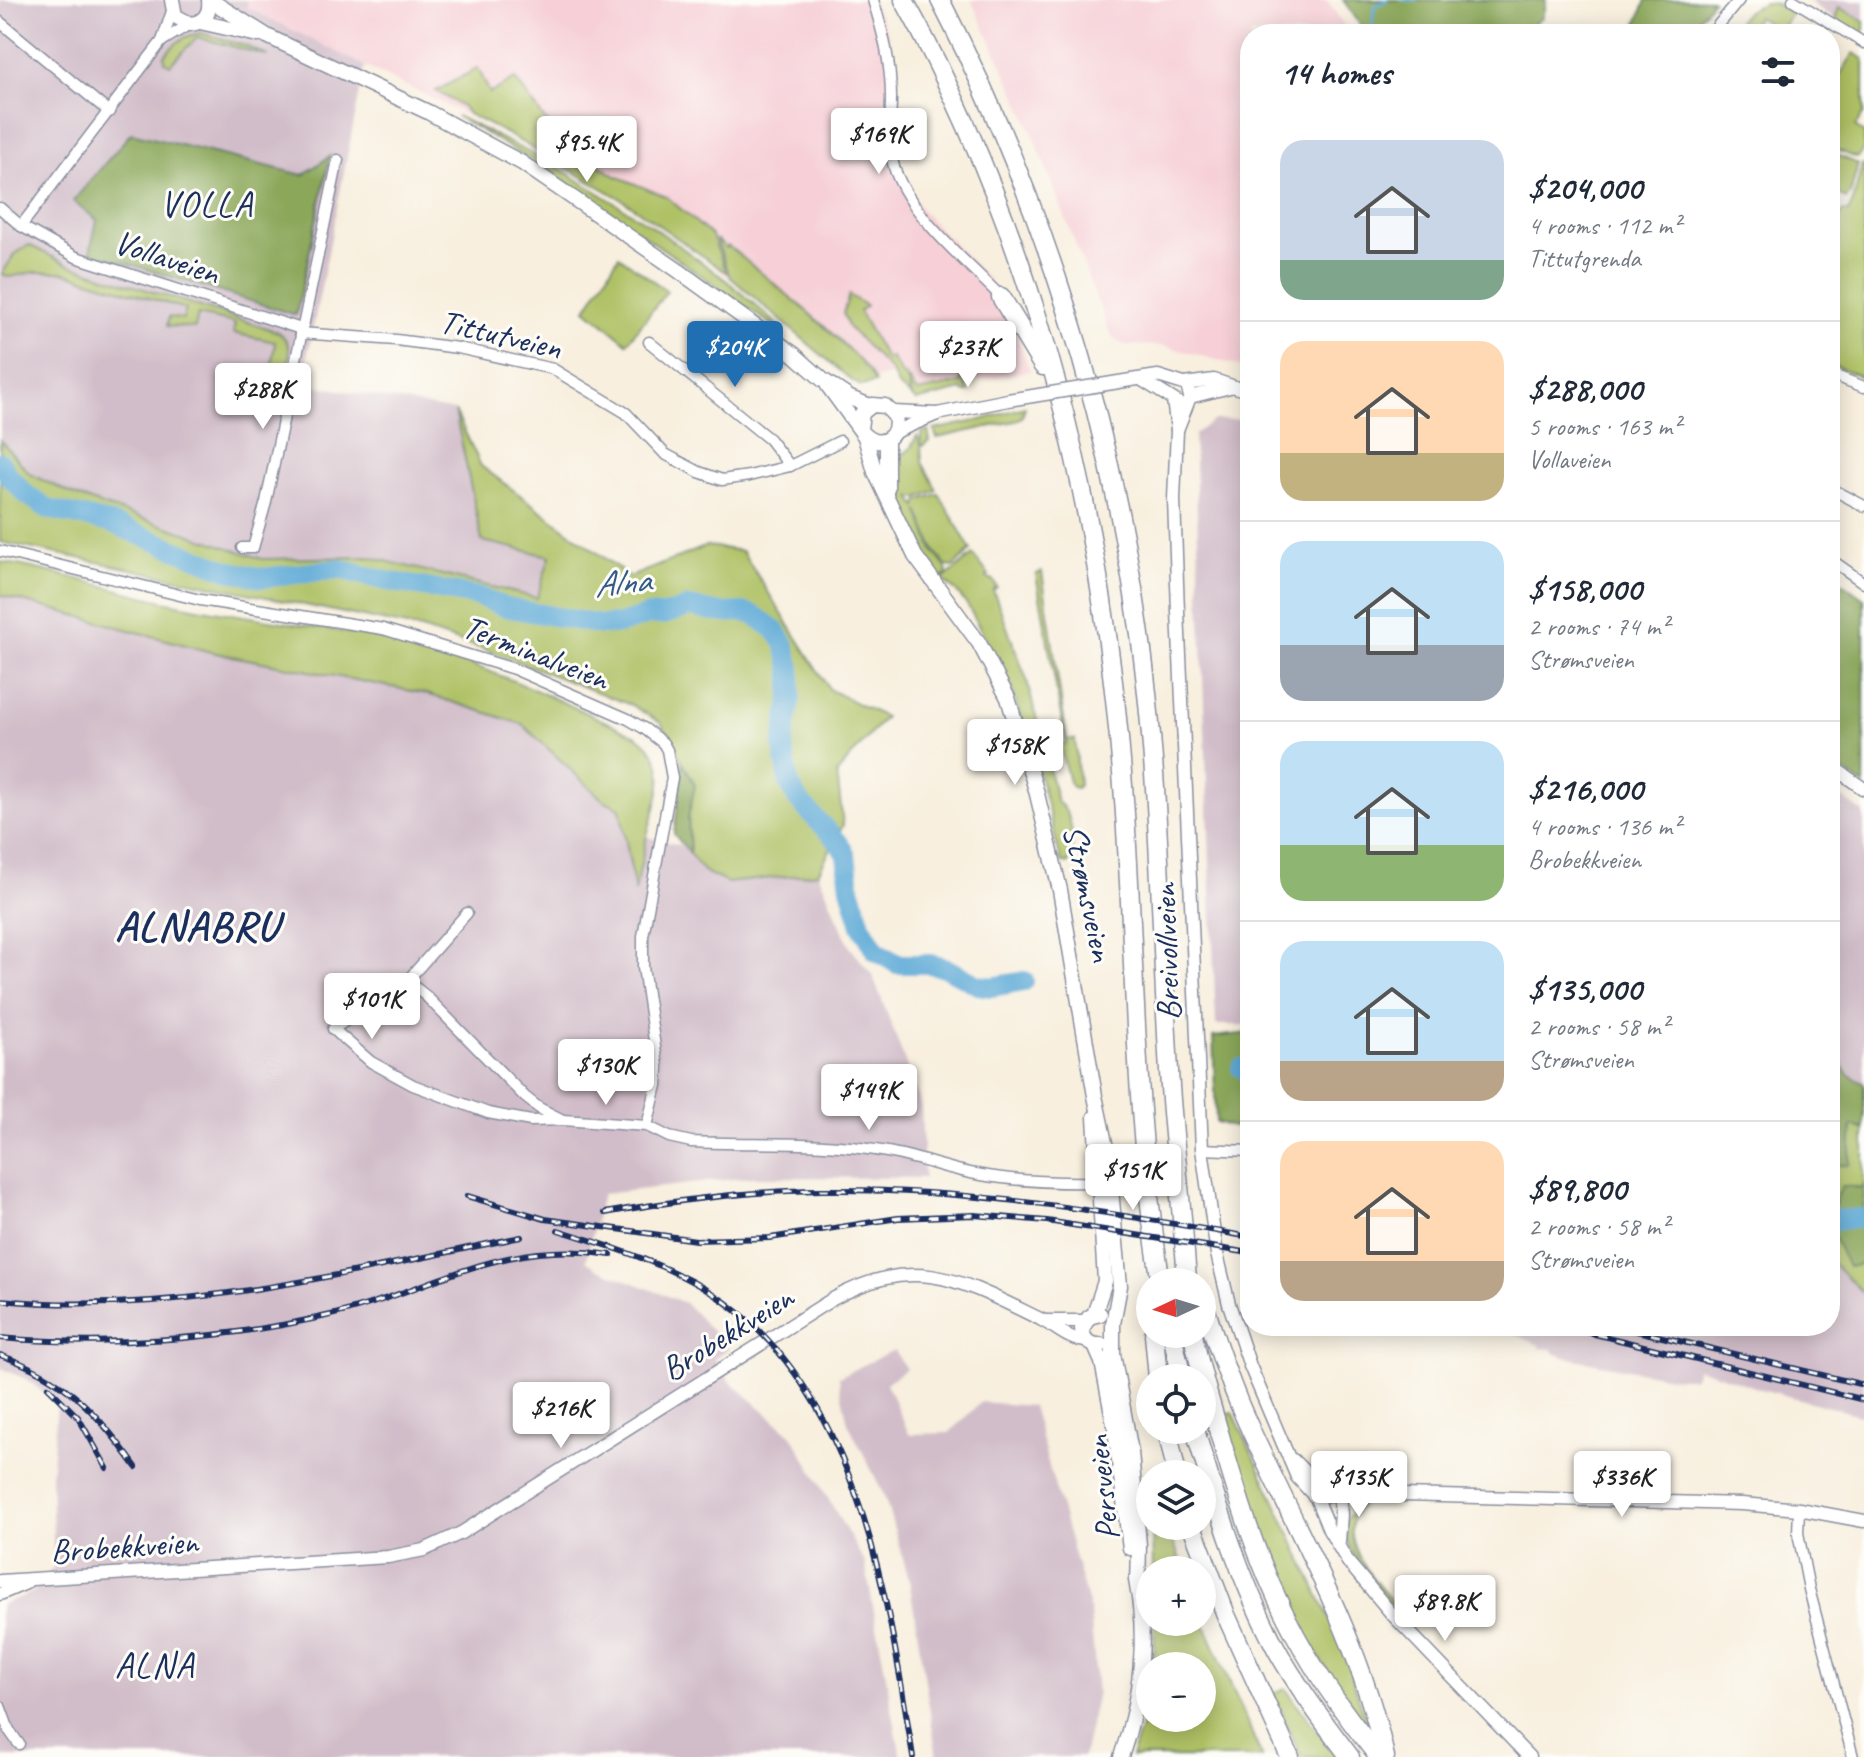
<!DOCTYPE html>
<html lang="en">
<head>
<meta charset="utf-8">
<style>
	body { margin:0; font-family:Caveat,sans-serif; background:#f2f2f3; color:#1f2937; height:100vh; display:flex; flex-direction:column; font-size:30px; white-space:nowrap }
	* { box-sizing:border-box; margin:0 }
	p { font-size:26px; color:#747a83 }
	.icon { flex:none; width:44px; height:44px; fill:none; stroke:currentColor; stroke-width:2; stroke-linecap:round; stroke-linejoin:round }
	.map { position:relative; flex:1; overflow:hidden }
	.panel { position:absolute; left:1240px; top:24px; width:600px; height:1312px; display:flex; flex-direction:column; background:#fff; border-radius:32px; box-shadow:0 4px 20px #0003 }
	.panel>* { flex:none }
	.needle { width:52px; rotate:266deg }
	.buttons { position:absolute; left:1136px; top:1268px; display:grid; gap:16px }
	.buttons a { display:grid; place-items:center; width:80px; height:80px; border-radius:50%; background:#fff; box-shadow:0 4px 20px #0003; font-size:40px }
	.price { position:absolute; translate:-50% -68px; padding:0 18px; border-radius:8px; background:#fff; color:#222; font-size:26px; line-height:52px; filter:drop-shadow(0 2px 4px #0008) }
	.price::after { content:''; position:absolute; left:50%; top:48px; width:24px; height:18px; margin-left:-12px; background:inherit; clip-path:polygon(0 0,100% 0,50% 100%) }
	.price.current { background:#1f6fb2; color:#fff }
	ul { padding:0; list-style:none }
	li { display:flex; align-items:center; gap:24px; height:200px; padding:0 40px }
	li+li { border-top:2px solid #e0e1e3 }
	li span { display:grid; place-items:center; flex:none; width:224px; height:160px; border-radius:24px; color:#555 }
	li>.icon { margin-inline-start:auto }
	span .icon { width:96px; height:96px; fill:#fffc; stroke-width:1 }
	li b { font-size:34px }
	h2 { display:flex; justify-content:space-between; align-items:center; height:96px; padding:0 40px; font-size:34px }
	.map>svg:first-child { display:block }
	.built { fill:#f6cfd7 }
	.industrial { fill:#d1bdc9 }
	.green { fill:#afc165; stroke:#657862; stroke-width:2 }
	.forest { fill:#8ba75a; stroke:#536b5c; stroke-width:2 }
	.water { fill:#5faad7; stroke:#3d6c9a; stroke-width:2 }
	.lines { fill:none; stroke-linecap:round; stroke-linejoin:round }
	.stream { stroke:#5faad7; stroke-width:3 }
	.river { stroke:#5faad7; stroke-width:20 }
	.minor-casing { stroke:#8a8f9e; stroke-width:13 }
	.tertiary-casing { stroke:#8a8f9e; stroke-width:15 }
	.secondary-casing { stroke:#8a8f9e; stroke-width:17 }
	.motorway-casing { stroke:#8a8f9e; stroke-width:21 }
	.minor { stroke:#fff; stroke-width:10 }
	.tertiary { stroke:#fff; stroke-width:12 }
	.secondary { stroke:#fff; stroke-width:14 }
	.motorway { stroke:#fff; stroke-width:18 }
	.rail-casing { stroke:#1b2f5e; stroke-width:6 }
	.rail { stroke:#fdfcf7; stroke-width:3; stroke-dasharray:9; stroke-linecap:butt }
	.tertiary-bridge-casing { stroke:#8a8f9e; stroke-width:15; stroke-linecap:butt }
	.tertiary-bridge { stroke:#fff; stroke-width:12 }
	.labels { text-anchor:middle; dominant-baseline:central; stroke-width:6; stroke-linejoin:round; paint-order:stroke }
	.street-label { font-size:34px; fill:#1b2f5e; stroke:#fdfcf7 }
	.neighbourhood-label { font-size:36px; letter-spacing:2px; fill:#1b2f5e; stroke:#fdfcf7 }
	.water-label { font-size:36px; font-style:italic; fill:#335a88; stroke:#fdfcf7 }
	.district-label { font-size:42px; font-weight:bold; letter-spacing:2px; fill:#1b2f5e; stroke:#fdfcf7 }
</style>
</head>
<body>
<div class="map">
<svg width="1864" height="1757" viewBox="0 0 1864 1757">
	<rect width="100%" height="100%" fill="#fdfcf7"/>
	<filter id="ink" filterUnits="userSpaceOnUse"><feTurbulence type="fractalNoise" baseFrequency=".0125" numOctaves="2"/><feDisplacementMap in="SourceGraphic" scale="16" xChannelSelector="R" yChannelSelector="G"/><feConvolveMatrix kernelMatrix="1 2 1 2 8 2 1 2 1" color-interpolation-filters="sRGB"/></filter>
	<filter id="wash" filterUnits="userSpaceOnUse"><feTurbulence type="fractalNoise" baseFrequency=".006" numOctaves="4" result="noise"/><feDisplacementMap in="SourceGraphic" scale="32" xChannelSelector="R" yChannelSelector="G"/><feGaussianBlur stdDeviation="1.8" result="paint"/><feColorMatrix in="noise" values="0 0 0 0 0 0 0 0 0 0 0 0 0 0 0 0 0 1.4 0 .05"/><feComposite in="paint" operator="in"/></filter>
	<g filter="url(#wash)">
		<rect width="100%" height="100%" fill="#f8efde"/>
		<g class="built">
			<polygon points="246,0 872,0 889,36 897,153 904,177 914,199 924,213 987,278 1017,335 1030,371 917,391 892,375 858,382 694,249 623,200 507,134 318,44 248,8"/>
			<polygon points="971,0 1327,0 1350,34 1250,34 1250,369 1165,346 1124,345 1114,339 1107,326 1026,116"/>
		</g>
		<g class="industrial">
			<polygon points="0,0 246,0 248,8 365,66 302,383 455,411 482,540 550,556 537,598 369,557 262,559 76,496 30,474 0,440"/>
			<polygon points="1808,0 1864,0 1864,37 1835,20"/>
			<polygon points="1250,419 1250,1025 1216,1025 1194,434 1215,420"/>
			<polygon points="0,595 211,652 427,694 522,724 602,800 620,807 635,889 647,837 684,846 703,871 727,883 818,873 850,947 873,976 921,1104 924,1178 751,1177 602,1194 586,1260 596,1268 685,1303 729,1349 714,1358 731,1382 792,1435 865,1563 901,1757 0,1757 0,1605 33,1592 54,1567 51,1477 57,1404 28,1380 0,1368"/>
			<polygon points="1830,790 1864,812 1864,1084 1847,1073 1830,1051"/>
			<polygon points="1830,1261 1864,1294 1864,1416 1761,1389 1698,1368 1693,1378 1675,1378 1564,1357 1554,1353 1553,1349 1540,1348 1539,1345 1497,1326 1830,1326"/>
			<polygon points="894,1350 906,1369 886,1383 909,1434 949,1433 981,1402 1032,1406 1090,1611 1097,1692 1083,1757 937,1757 909,1579 884,1495 848,1423 840,1388 839,1377"/>
		</g>
		<g class="green">
			<polygon points="1765,3 1775,4 1792,13 1780,31 1757,17 1748,34 1727,34 1747,11"/>
			<polygon points="1839,7 1864,21 1864,37 1835,20"/>
			<path d="M 201,33 L 246,46 L 268,56 L 197,37 L 170,65 L 165,62 L 164,56 C 175,43 184,35 201,33 Z"/>
			<polygon points="1854,53 1864,59 1864,113 1855,127 1864,133 1864,149 1857,158 1830,147 1830,90"/>
			<polygon points="478,68 490,93 515,79 545,120 577,151 616,176 667,197 712,236 727,273 623,200 507,134 468,114 463,107 436,91"/>
			<polygon points="456,116 554,165 652,226 726,280 783,329 781,331 558,176"/>
			<polygon points="1830,152 1858,164 1850,195 1846,199 1830,188"/>
			<polygon points="1862,165 1864,165 1864,378 1830,364 1830,222 1834,225 1843,211 1848,212 1853,202"/>
			<path d="M 716,239 L 726,248 L 728,246 C 755,268 868,357 875,383 L 861,386 L 851,380 L 730,277 Z"/>
			<path d="M 29,245 L 69,265 L 276,331 C 296,342 289,362 285,382 L 277,384 L 270,379 L 275,342 L 233,333 L 235,323 L 198,315 L 195,328 L 167,326 L 169,317 L 183,319 L 186,309 L 62,272 L 34,272 L 10,277 L 2,274 L 14,255 Z"/>
			<polygon points="619,256 667,291 627,343 586,309"/>
			<polygon points="849,295 866,306 859,311 886,359 891,357 903,376 906,375 911,396 898,386 892,372 848,327 843,313"/>
			<polygon points="961,376 969,392 963,392 962,390 916,401 912,397 909,379 917,392 961,383"/>
			<polygon points="1025,407 1022,417 1015,421 937,438 934,430 981,420"/>
			<polygon points="455,411 481,466 630,577 707,546 742,551 830,690 885,717 837,773 843,825 818,873 727,883 703,871 690,854 688,817 695,785 661,723 631,705 498,654 421,629 0,542 0,440 30,474 76,496 262,559 369,557 537,598 550,556 482,541"/>
			<path d="M 928,430 L 930,441 L 924,446 L 921,444 L 922,462 L 937,490 L 917,498 L 911,497 L 917,506 L 919,500 L 939,494 L 971,550 L 953,567 L 946,566 L 935,551 L 918,510 L 933,551 L 946,568 L 947,574 L 941,579 C 918,543 898,506 891,464 L 910,449 L 917,436 L 921,444 L 921,432 Z"/>
			<path d="M 973,555 L 989,575 L 987,577 L 989,580 L 992,579 L 997,587 L 993,590 L 1027,680 L 1057,802 C 1075,813 1074,847 1068,864 L 1061,861 L 1041,781 L 1011,687 L 968,606 L 956,591 L 942,580 Z"/>
			<path d="M 0,562 C 60,571 118,592 178,604 C 261,622 347,627 429,651 C 501,672 569,705 637,736 C 676,763 657,798 647,835 C 643,854 639,873 635,892 L 620,808 L 603,800 L 522,724 L 427,694 L 211,652 L 0,595 Z"/>
			<polygon points="1042,572 1067,740 1075,739 1079,785 1076,788 1072,787 1069,782 1059,743 1066,744 1036,574"/>
			<polygon points="1852,1126 1864,1129 1864,1188 1842,1186 1830,1211 1830,1165 1849,1165"/>
			<polygon points="1830,1227 1848,1266 1864,1263 1864,1294 1830,1261"/>
			<path d="M 1233,1412 L 1341,1643 L 1369,1730 C 1345,1697 1321,1664 1302,1628 C 1267,1561 1244,1488 1224,1416 Z"/>
			<path d="M 1360,1504 L 1362,1504 C 1330,1537 1380,1589 1403,1613 L 1401,1616 C 1376,1589 1343,1559 1346,1519 Z"/>
			<polygon points="1152,1526 1167,1526 1184,1570 1153,1570"/>
			<polygon points="1202,1618 1262,1757 1131,1757 1150,1700 1150,1718 1202,1718 1202,1666 1154,1666 1155,1622 1202,1622"/>
			<polygon points="1285,1688 1330,1748 1337,1757 1301,1757 1273,1694"/>
		</g>
		<g class="forest">
			<polygon points="1343,0 1546,0 1542,18 1522,34 1367,34"/>
			<polygon points="1646,0 1713,0 1686,34 1633,34"/>
			<polygon points="131,133 303,175 330,156 296,315 90,252 97,220 73,201"/>
			<polygon points="1830,574 1864,599 1864,786 1830,761"/>
			<polygon points="683,762 695,785 688,817 690,854 674,834"/>
			<polygon points="1250,1033 1250,1132 1216,1122 1213,1037"/>
			<polygon points="1830,1049 1847,1073 1864,1084 1864,1129 1852,1126 1849,1165 1830,1165"/>
			<path d="M 1842,1186 L 1864,1188 L 1864,1264 L 1848,1267 C 1830,1228 1823,1227 1842,1186 Z"/>
		</g>
		<polygon class="water" points="339,564 339,574 291,580 256,581 257,572 291,572"/>
		<g class="lines">
			<g class="stream">
				<polyline points="1401,0 1416,0"/>
				<polyline points="1371,34 1375,6 1387,0"/>
			</g>
			<g class="river">
				<polyline points="0,462 9,476 27,495 48,509 110,523 227,570 262,578 339,569 387,581 480,597 504,607 601,625 620,624 649,615 664,615 689,607 723,613 743,612 754,615 775,630 784,643 791,667 791,695 783,745 789,783 798,800 838,842 846,855 850,887 861,925 876,951 897,964 930,964 946,968 978,985 992,987 1024,981"/>
				<polyline points="1241,1068 1250,1069"/>
				<polyline points="1830,1216 1838,1220 1864,1218"/>
			</g>
		</g>
	</g>
	<g filter="url(#ink)">
		<g class="lines">
			<defs>
				<g id="minor">
					<path d="M 873,0 C 883,32 891,63 891,97 C 891,121 887,146 895,170 C 912,217 966,261 1001,297"/>
					<polyline points="1793,0 1864,43"/>
					<polyline points="0,22 109,112"/>
					<polyline points="1711,34 1739,0"/>
					<polyline points="162,41 190,24"/>
					<polyline points="0,208 21,226 76,257 301,329"/>
					<polyline points="21,226 162,41 172,11"/>
					<polyline points="300,333 396,340 458,348 553,369 626,413 665,454 699,472 722,480 749,476 790,466 840,441"/>
					<polyline points="649,342 769,439 790,466"/>
					<polyline points="1830,374 1864,387"/>
					<polyline points="1830,488 1864,506"/>
					<polyline points="242,548 253,548 266,502 338,160"/>
					<polyline points="0,551 200,600 383,629 514,669 628,719 645,729 663,743 667,750 672,778 643,936 643,967 658,1067 657,1085 647,1126"/>
					<polyline points="1830,559 1864,583"/>
					<path d="M 467,913 L 407,981 L 333,1029 L 371,1062 L 413,1085 L 488,1113 L 531,1121 L 563,1120 L 647,1126 L 669,1137 L 691,1142 C 755,1145 823,1140 887,1152 C 917,1157 946,1169 976,1174 C 1018,1182 1062,1183 1105,1182"/>
					<polyline points="407,981 426,996 525,1097 539,1108 561,1119"/>
					<polyline points="1202,1149 1250,1151"/>
					<polyline points="1799,1509 1798,1533 1809,1589 1853,1757"/>
					<polyline points="0,1706 9,1730 19,1744"/>
				</g>
				<g id="tertiary">
					<polyline points="1131,380 1158,376 1187,385 1190,397 1177,430"/>
					<polyline points="1142,380 1177,402"/>
					<polyline points="1185,384 1214,380 1250,392"/>
					<polyline points="1190,397 1230,387"/>
					<polyline points="1173,400 1177,430 1174,499 1178,611 1202,1149 1217,1254 1229,1304 1250,1366 1297,1477 1316,1498 1329,1530 1348,1562 1391,1613 1529,1757"/>
					<polyline points="893,412 937,414"/>
					<polyline points="895,432 937,414 1008,400"/>
					<polyline points="1830,765 1864,789"/>
					<polyline points="1044,1321 1085,1321"/>
					<polyline points="1293,1460 1315,1482 1339,1493"/>
					<polyline points="1316,1498 1339,1493 1365,1494 1742,1504 1799,1509 1864,1521"/>
					<polyline points="1339,1542 1341,1514 1339,1493"/>
					<path d="M 0,1581 L 388,1557 L 424,1550 L 461,1533 L 831,1300 C 916,1252 962,1281 1042,1320 C 1058,1328 1068,1340 1087,1341"/>
					<polyline points="0,1594 26,1583"/>
				</g>
				<g id="secondary">
					<path d="M 172,0 L 175,16 L 190,24 C 203,23 211,14 209,0"/>
					<polyline points="210,0 267,36 428,112 522,163 679,271 795,355 823,380 850,398 870,406"/>
					<polyline points="200,22 258,35"/>
					<path d="M 828,386 L 863,434 C 879,450 900,438 895,416 L 885,406 L 872,405 L 862,413 L 860,429"/>
					<polyline points="865,437 875,472 915,556 979,643 1008,698 1036,790 1060,890 1095,1096 1108,1157 1120,1286 1113,1324 1113,1354 1131,1452 1139,1545 1138,1588"/>
					<polyline points="887,489 887,440"/>
					<path d="M 1100,1314 L 1089,1317 L 1082,1329 C 1083,1340 1090,1346 1101,1345"/>
					<polyline points="1094,1315 1105,1281 1095,1117"/>
					<polyline points="1095,1346 1102,1362 1115,1429 1130,1548"/>
					<path d="M 1121,1757 C 1140,1701 1148,1639 1136,1580"/>
				</g>
				<g id="motorway">
					<path d="M 904,0 C 1037,240 1103,515 1123,786 C 1136,952 1133,1118 1161,1282"/>
					<path d="M 940,0 C 1041,196 1108,410 1139,628 C 1160,775 1160,923 1169,1071 C 1173,1141 1183,1211 1187,1282"/>
					<polyline points="1001,297 1043,366"/>
					<path d="M 1202,1298 C 1217,1345 1232,1391 1253,1435 C 1302,1541 1361,1641 1385,1757"/>
					<polyline points="1154,1334 1158,1378"/>
					<polyline points="1172,1334 1182,1378"/>
					<path d="M 1193,1334 C 1199,1367 1209,1397 1218,1429 C 1237,1494 1256,1559 1287,1619 C 1312,1669 1344,1714 1379,1757"/>
					<polyline points="1167,1430 1177,1474"/>
					<path d="M 1195,1430 C 1217,1505 1240,1581 1277,1650 C 1298,1688 1324,1723 1350,1757"/>
					<polyline points="1192,1526 1226,1615 1290,1757"/>
				</g>
			</defs>
			<use href="#minor" class="minor-casing"/>
			<use href="#tertiary" class="tertiary-casing"/>
			<use href="#secondary" class="secondary-casing"/>
			<use href="#motorway" class="motorway-casing"/>
			<use href="#minor" class="minor"/>
			<use href="#tertiary" class="tertiary"/>
			<use href="#secondary" class="secondary"/>
			<use href="#motorway" class="motorway"/>
			<defs>
				<g id="rail">
					<polyline points="467,1196 545,1219 696,1240 770,1238 898,1218 974,1215 1047,1221 1250,1253"/>
					<path d="M 605,1213 C 677,1200 749,1191 822,1190 C 965,1188 1109,1212 1250,1237"/>
					<path d="M 558,1230 C 614,1247 676,1267 725,1302 C 860,1399 889,1604 913,1757"/>
					<path d="M 0,1300 C 177,1317 349,1272 521,1237"/>
					<polyline points="1562,1326 1864,1400"/>
					<polyline points="1616,1326 1864,1385"/>
					<path d="M 0,1338 C 106,1347 218,1340 322,1317 C 428,1294 495,1237 611,1255"/>
					<path d="M 0,1355 C 66,1378 97,1412 136,1467"/>
					<polyline points="48,1387 78,1417 107,1468"/>
				</g>
			</defs>
			<use href="#rail" class="rail-casing"/>
			<use href="#rail" class="rail"/>
			<defs>
				<polyline id="tertiary-bridge" points="1008,400 1131,380"/>
			</defs>
			<use href="#tertiary-bridge" class="tertiary-bridge-casing"/>
			<use href="#tertiary-bridge" class="tertiary-bridge"/>
		</g>
	</g>
	<g class="labels">
		<g class="street-label">
			<text transform="translate(167 257) rotate(18)">Vollaveien</text>
			<text transform="translate(501 334) rotate(13)">Tittutveien</text>
			<text transform="translate(536 652) rotate(21)">Terminalveien</text>
			<text transform="translate(1089 893) rotate(78)">Strømsveien</text>
			<text transform="translate(1166 952) rotate(-92)">Breivollveien</text>
			<text transform="translate(727 1333) rotate(-32)">Brobekkveien</text>
			<text transform="translate(1102 1488) rotate(-96)">Persveien</text>
			<text transform="translate(124 1546) rotate(-4)">Brobekkveien</text>
		</g>
		<g class="neighbourhood-label">
			<text x="207" y="204">VOLLA</text>
			<text x="155" y="1665">ALNA</text>
		</g>
		<g class="water-label">
			<text transform="translate(622 582) rotate(-6)">Alna</text>
		</g>
		<g class="district-label">
			<text x="197" y="926">ALNABRU</text>
		</g>
	</g>
</svg>
<div class="buttons">
<a><svg class="needle" viewBox="-14 -14 28 28"><path d="M0-13l5 13h-10z" fill="#e53935"/><path d="M0 13l5-13h-10z" fill="#747a83"/></svg></a>
<a><svg class="icon" aria-label="locate" viewBox="0 0 24 24"><circle cx="12" cy="12" r="6"/><path d="M12 2v4M12 18v4M2 12h4M18 12h4"/></svg></a>
<a><svg class="icon" aria-label="layers" viewBox="0 0 24 24"><path d="M12 4l9 5-9 5-9-5zM3 14l9 5 9-5"/></svg></a>
<a>+</a>
<a>−</a>
</div>
<b class="price" style="left:879px;top:176px">$169K</b>
<b class="price" style="left:587px;top:184px">$95.4K</b>
<b class="price current" style="left:735px;top:389px">$204K</b>
<b class="price" style="left:968px;top:389px">$237K</b>
<b class="price" style="left:263px;top:431px">$288K</b>
<b class="price" style="left:1015px;top:787px">$158K</b>
<b class="price" style="left:372px;top:1041px">$101K</b>
<b class="price" style="left:606px;top:1107px">$130K</b>
<b class="price" style="left:869px;top:1132px">$149K</b>
<b class="price" style="left:1133px;top:1212px">$151K</b>
<b class="price" style="left:561px;top:1450px">$216K</b>
<b class="price" style="left:1359px;top:1519px">$135K</b>
<b class="price" style="left:1622px;top:1519px">$336K</b>
<b class="price" style="left:1445px;top:1643px">$89.8K</b>
<section class="panel">
<h2>14 homes<svg class="icon" aria-label="filters" viewBox="0 0 24 24"><path d="M4 7h16M4 17h16"/><circle cx="9" cy="7" r="2"/><circle cx="15" cy="17" r="2"/></svg></h2>
<ul>
<li><span style="background:linear-gradient(#c9d6e8 75%,#7fa58c 0)"><svg class="icon" aria-label="home" viewBox="0 0 24 24"><path d="M3 11l9-7 9 7M6 9v11h12V9"/></svg></span><div><b>$204,000</b><p>4 rooms · 112 m²</p><p>Tittutgrenda</p></div></li>
<li><span style="background:linear-gradient(#ffd9b3 70%,#c2b280 0)"><svg class="icon" aria-label="home" viewBox="0 0 24 24"><path d="M3 11l9-7 9 7M6 9v11h12V9"/></svg></span><div><b>$288,000</b><p>5 rooms · 163 m²</p><p>Vollaveien</p></div></li>
<li><span style="background:linear-gradient(#bfe0f5 65%,#9aa5b1 0)"><svg class="icon" aria-label="home" viewBox="0 0 24 24"><path d="M3 11l9-7 9 7M6 9v11h12V9"/></svg></span><div><b>$158,000</b><p>2 rooms · 74 m²</p><p>Strømsveien</p></div></li>
<li><span style="background:linear-gradient(#bfe0f5 65%,#8fb573 0)"><svg class="icon" aria-label="home" viewBox="0 0 24 24"><path d="M3 11l9-7 9 7M6 9v11h12V9"/></svg></span><div><b>$216,000</b><p>4 rooms · 136 m²</p><p>Brobekkveien</p></div></li>
<li><span style="background:linear-gradient(#bfe0f5 75%,#b9a48a 0)"><svg class="icon" aria-label="home" viewBox="0 0 24 24"><path d="M3 11l9-7 9 7M6 9v11h12V9"/></svg></span><div><b>$135,000</b><p>2 rooms · 58 m²</p><p>Strømsveien</p></div></li>
<li><span style="background:linear-gradient(#ffd9b3 75%,#b9a48a 0)"><svg class="icon" aria-label="home" viewBox="0 0 24 24"><path d="M3 11l9-7 9 7M6 9v11h12V9"/></svg></span><div><b>$89,800</b><p>2 rooms · 58 m²</p><p>Strømsveien</p></div></li>
</ul>
</section>
</div>
</body>
</html>
